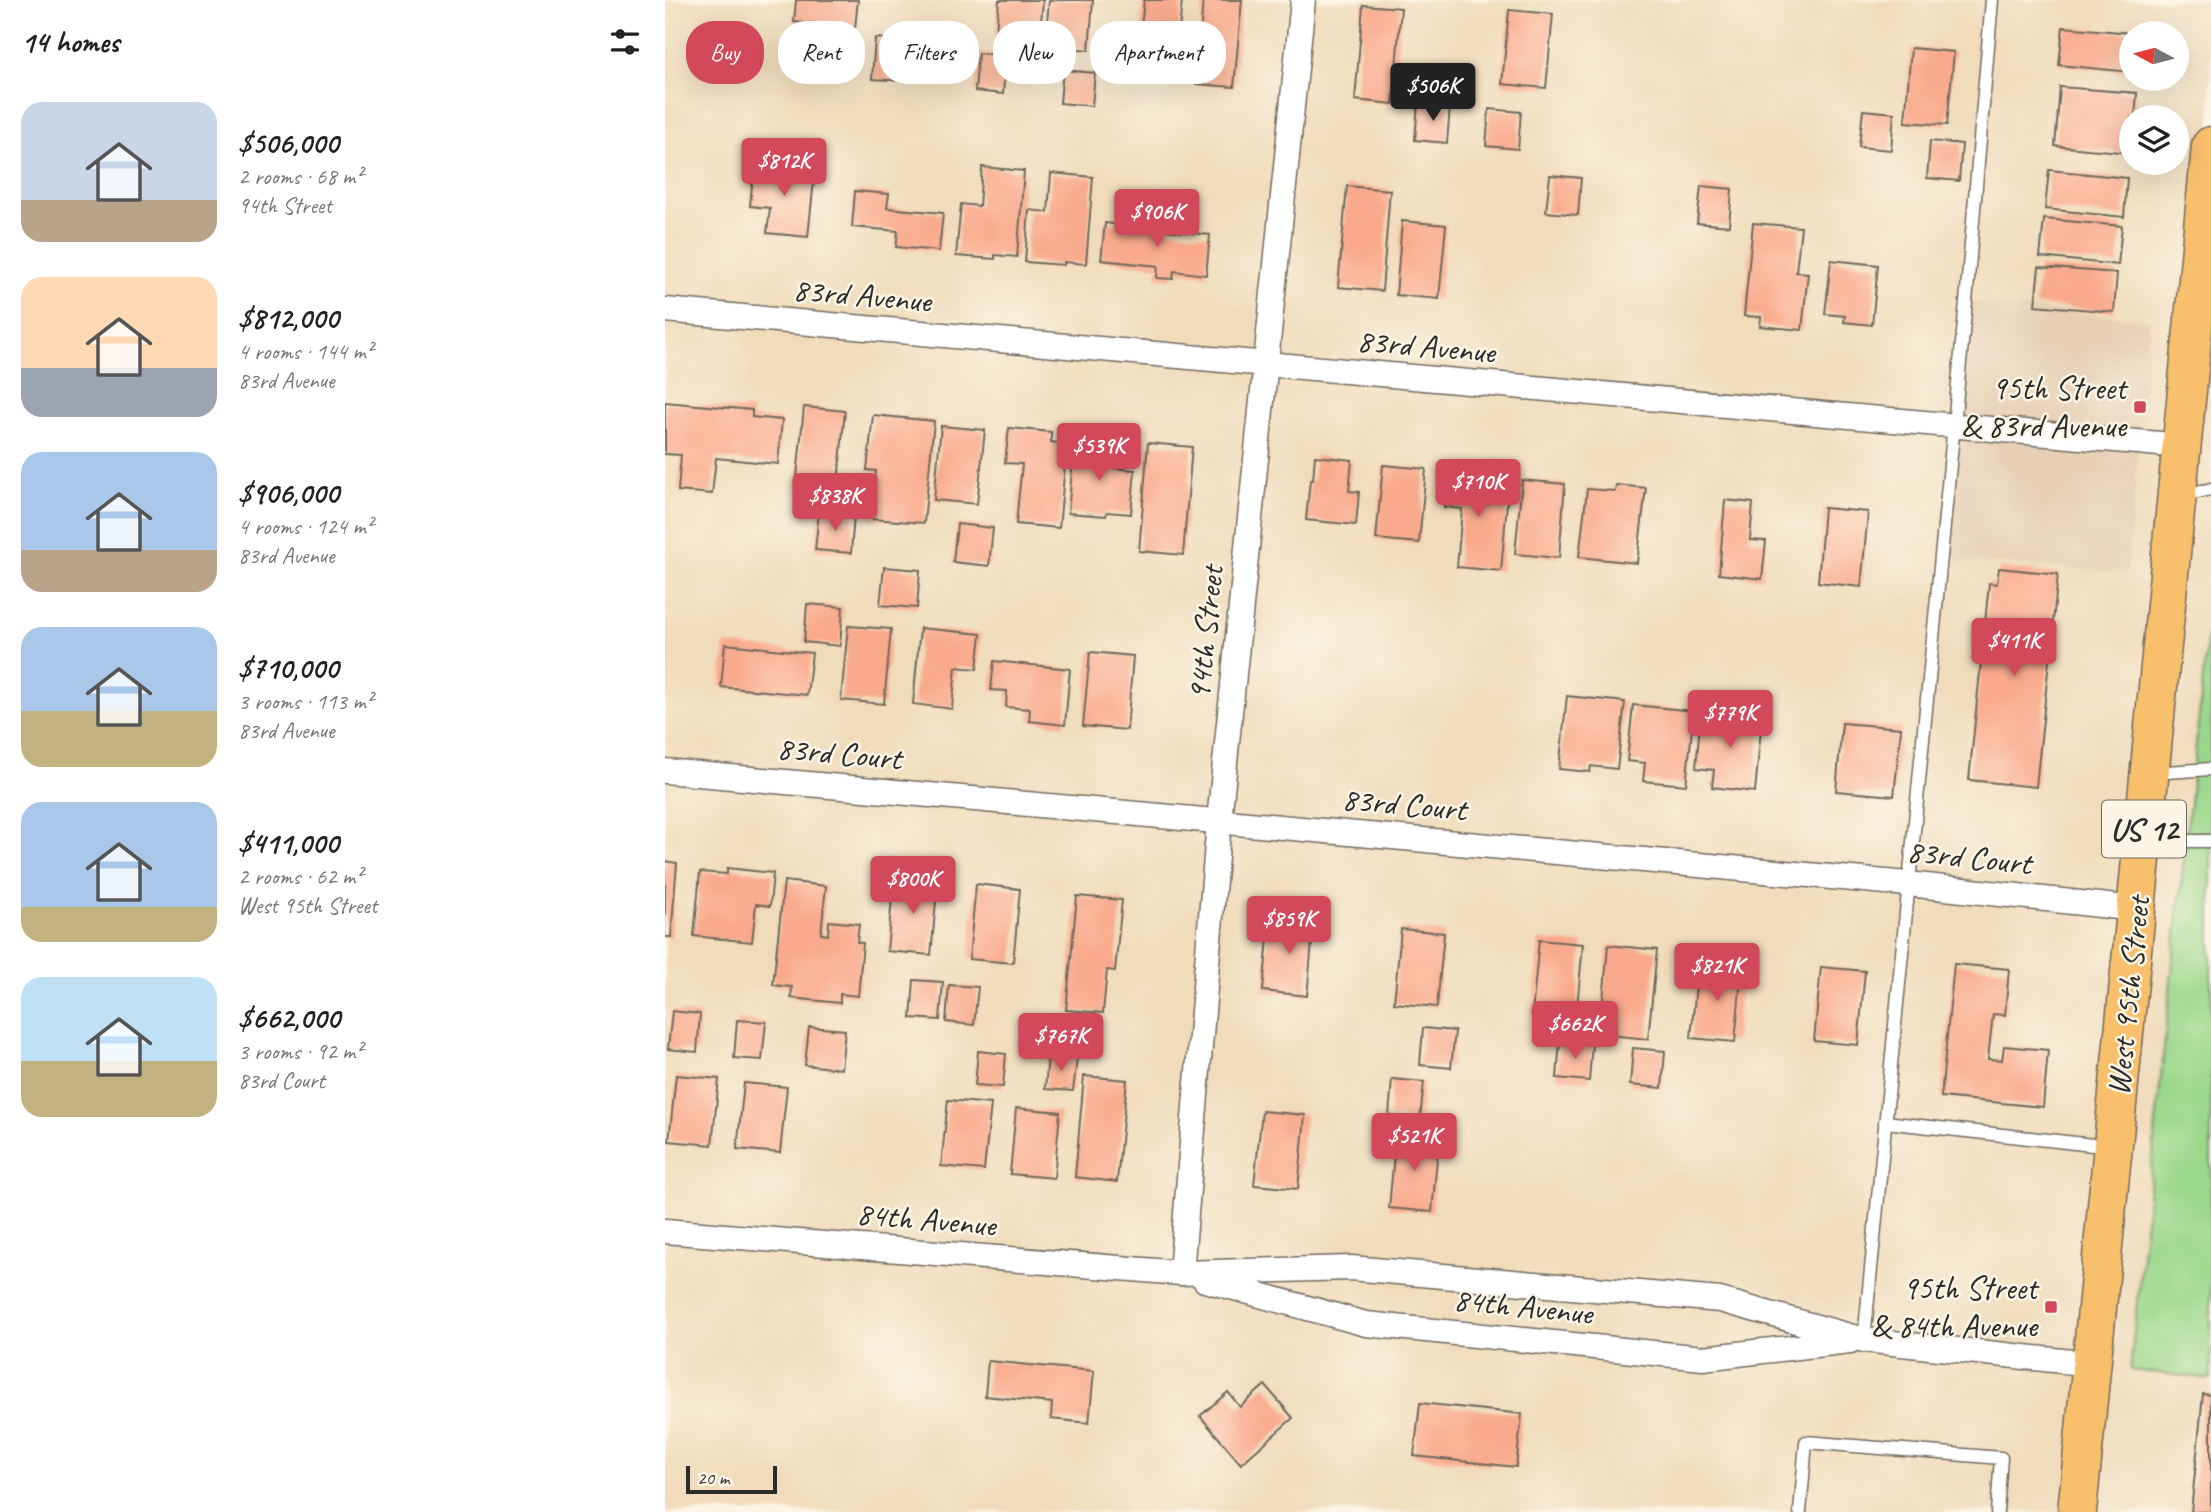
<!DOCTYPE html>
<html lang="en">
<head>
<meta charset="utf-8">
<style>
	body { margin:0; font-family:Caveat,sans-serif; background:#f2f2f2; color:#222; height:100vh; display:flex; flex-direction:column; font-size:26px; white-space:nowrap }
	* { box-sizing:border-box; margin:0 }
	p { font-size:23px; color:#767676 }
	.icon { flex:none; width:38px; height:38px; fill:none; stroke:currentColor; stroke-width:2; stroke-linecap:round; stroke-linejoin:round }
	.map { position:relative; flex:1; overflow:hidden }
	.sheet { display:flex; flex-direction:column; background:#fff; width:665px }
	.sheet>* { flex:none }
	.guide { position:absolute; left:21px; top:21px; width:665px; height:63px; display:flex; gap:14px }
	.needle { width:46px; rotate:277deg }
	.controls { position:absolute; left:1454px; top:21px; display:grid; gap:14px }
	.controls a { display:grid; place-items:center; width:70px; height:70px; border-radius:50%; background:#fff; box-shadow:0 7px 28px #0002; font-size:35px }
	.scale { position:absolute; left:21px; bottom:18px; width:91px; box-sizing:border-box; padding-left:7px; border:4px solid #2b2b2b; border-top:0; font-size:19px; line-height:24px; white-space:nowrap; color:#2b2b2b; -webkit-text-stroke:5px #fcf5e5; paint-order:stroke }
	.price { position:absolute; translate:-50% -60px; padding:0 16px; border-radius:7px; background:#d1495b; color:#fff; font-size:23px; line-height:46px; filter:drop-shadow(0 2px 4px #0008) }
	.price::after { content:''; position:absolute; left:50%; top:42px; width:21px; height:16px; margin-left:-10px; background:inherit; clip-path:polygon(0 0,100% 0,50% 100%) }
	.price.active { background:#222; color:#fff }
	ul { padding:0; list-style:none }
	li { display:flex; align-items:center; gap:21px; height:175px; padding:0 21px }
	li span { display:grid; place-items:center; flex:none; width:196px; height:140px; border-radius:21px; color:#555 }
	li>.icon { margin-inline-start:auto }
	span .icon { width:84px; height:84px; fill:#fffc; stroke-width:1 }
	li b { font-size:30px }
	h2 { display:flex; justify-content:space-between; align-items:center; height:84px; padding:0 21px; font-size:30px }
	.tag { padding:0 24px; border-radius:28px; background:#fff; box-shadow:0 7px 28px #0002; font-size:24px; line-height:63px }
	.tag.active { background:#d1495b; color:#fff }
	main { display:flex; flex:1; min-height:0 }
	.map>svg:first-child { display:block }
	.built { fill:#e6cfb5 }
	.green { fill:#9cd88c; stroke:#64825c; stroke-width:2 }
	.building { fill:#f9aa8c }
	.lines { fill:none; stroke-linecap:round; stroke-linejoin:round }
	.service-casing { stroke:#70695d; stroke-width:15 }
	.minor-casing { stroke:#70695d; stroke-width:27 }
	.primary-casing { stroke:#70695d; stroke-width:41 }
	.service { stroke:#fff; stroke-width:12 }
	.minor { stroke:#fff; stroke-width:24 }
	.primary { stroke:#f8bf6c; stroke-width:38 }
	.poi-dot { fill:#d1495b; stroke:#fcf5e5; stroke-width:2.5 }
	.labels { text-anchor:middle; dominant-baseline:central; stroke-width:5; stroke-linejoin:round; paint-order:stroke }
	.shield { fill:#fcf5e5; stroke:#6a6863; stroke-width:2 }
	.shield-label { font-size:32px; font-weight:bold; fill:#2b2b2b }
	.street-label { font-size:33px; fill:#2b2b2b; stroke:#fcf5e5 }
	.poi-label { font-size:33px; fill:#2b2b2b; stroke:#fcf5e5; text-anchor:end }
</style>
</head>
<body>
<main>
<section class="sheet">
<h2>14 homes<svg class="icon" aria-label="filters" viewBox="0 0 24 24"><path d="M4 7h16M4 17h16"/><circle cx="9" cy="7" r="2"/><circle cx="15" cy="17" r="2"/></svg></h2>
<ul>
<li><span style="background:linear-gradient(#c9d6e8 70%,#b9a48a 0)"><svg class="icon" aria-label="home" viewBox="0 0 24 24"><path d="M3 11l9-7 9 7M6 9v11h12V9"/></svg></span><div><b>$506,000</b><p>2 rooms · 68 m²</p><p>94th Street</p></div></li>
<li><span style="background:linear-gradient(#ffd9b3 65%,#9aa5b1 0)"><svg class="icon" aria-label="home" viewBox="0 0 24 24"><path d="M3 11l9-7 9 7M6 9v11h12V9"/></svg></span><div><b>$812,000</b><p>4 rooms · 144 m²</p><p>83rd Avenue</p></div></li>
<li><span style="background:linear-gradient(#a9c7e8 70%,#b9a48a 0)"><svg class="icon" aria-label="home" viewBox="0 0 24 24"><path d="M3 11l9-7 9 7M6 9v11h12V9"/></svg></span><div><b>$906,000</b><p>4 rooms · 124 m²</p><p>83rd Avenue</p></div></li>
<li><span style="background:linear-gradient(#a9c7e8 60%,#c2b280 0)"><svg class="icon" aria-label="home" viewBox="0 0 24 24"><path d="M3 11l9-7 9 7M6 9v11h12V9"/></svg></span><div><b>$710,000</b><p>3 rooms · 113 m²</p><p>83rd Avenue</p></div></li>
<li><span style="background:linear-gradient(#a9c7e8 75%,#c2b280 0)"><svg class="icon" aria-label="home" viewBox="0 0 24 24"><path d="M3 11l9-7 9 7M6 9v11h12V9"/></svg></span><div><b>$411,000</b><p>2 rooms · 62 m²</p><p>West 95th Street</p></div></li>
<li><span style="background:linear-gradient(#bfe0f5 60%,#c2b280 0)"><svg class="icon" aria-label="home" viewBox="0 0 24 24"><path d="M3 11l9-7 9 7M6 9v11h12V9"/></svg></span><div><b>$662,000</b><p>3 rooms · 92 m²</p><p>83rd Court</p></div></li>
</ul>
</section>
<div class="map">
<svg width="1546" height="1512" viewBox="0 0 1546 1512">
	<rect width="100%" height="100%" fill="#fcf5e5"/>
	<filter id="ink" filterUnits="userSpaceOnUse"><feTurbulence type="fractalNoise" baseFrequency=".0143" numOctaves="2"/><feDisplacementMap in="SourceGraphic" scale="14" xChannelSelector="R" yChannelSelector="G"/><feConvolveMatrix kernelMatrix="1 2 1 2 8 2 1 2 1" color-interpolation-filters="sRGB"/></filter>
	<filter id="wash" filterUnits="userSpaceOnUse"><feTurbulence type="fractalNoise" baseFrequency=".00686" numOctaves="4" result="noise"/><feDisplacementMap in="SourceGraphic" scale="28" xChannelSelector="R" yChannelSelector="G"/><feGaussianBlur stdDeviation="1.57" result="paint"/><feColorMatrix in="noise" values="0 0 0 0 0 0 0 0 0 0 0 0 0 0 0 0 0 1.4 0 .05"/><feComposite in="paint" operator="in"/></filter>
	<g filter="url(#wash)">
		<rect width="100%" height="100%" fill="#f0dcbb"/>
		<polygon class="built" points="1301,302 1485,320 1462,573 1275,559"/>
		<polygon class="green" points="1546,602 1546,1379 1465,1370"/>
		<g id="blocks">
			<g class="building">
				<polygon points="131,0 193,0 190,28 129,22"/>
				<polygon points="334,0 378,0 374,45 330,41"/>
				<polygon points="384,0 428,0 424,50 380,46"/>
				<polygon points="479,0 517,0 512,51 474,47"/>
				<polygon points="538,0 577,0 569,87 531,84"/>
				<polygon points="698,5 736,8 728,104 690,100"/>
				<polygon points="844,10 888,14 881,88 837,84"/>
				<polygon points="1398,27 1466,33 1466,72 1394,65"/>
				<polygon points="210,38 243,41 240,81 207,79"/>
				<polygon points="1246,48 1289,52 1282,125 1240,122"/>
				<polygon points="313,53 341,56 338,94 310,91"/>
				<polygon points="398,70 430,73 427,106 395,103"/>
				<polygon points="1395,87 1472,93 1470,117 1466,117 1466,153 1390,146"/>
				<polygon points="753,103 785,106 782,143 750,140"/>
				<polygon points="824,109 856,112 853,149 821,146"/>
				<polygon points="1198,110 1229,113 1226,150 1194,147"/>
				<polygon points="1265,141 1297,144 1294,181 1262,178"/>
				<polygon points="89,165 150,171 143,237 102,233 105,208 85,206"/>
				<polygon points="317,167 359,171 352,257 330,255 330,259 291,256 296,204 314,206"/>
				<polygon points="1384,170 1462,178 1459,217 1380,209"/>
				<polygon points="386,173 428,177 421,264 399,262 399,265 360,262 364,210 383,212"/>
				<polygon points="885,175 916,178 913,215 881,212"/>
				<polygon points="682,186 725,190 717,291 673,287"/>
				<polygon points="1036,186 1067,189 1064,226 1032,223"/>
				<polygon points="190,191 224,194 222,208 278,213 274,251 231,247 233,231 187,227"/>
				<polygon points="1379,219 1457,226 1453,265 1375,257"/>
				<polygon points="737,221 781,225 774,299 731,295"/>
				<polygon points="440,223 545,235 541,275 509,271 508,279 492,278 493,266 436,260"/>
				<polygon points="1088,223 1136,227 1131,272 1143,273 1137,330 1095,326 1096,317 1079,316"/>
				<polygon points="1166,260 1213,265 1207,325 1179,322 1180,316 1160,314"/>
				<polygon points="1374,267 1452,273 1449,312 1370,305"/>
				<polygon points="0,402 87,410 87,417 117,420 113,464 51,458 47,494 13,491 16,455 0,454"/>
				<polygon points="139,407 180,411 172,492 131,487"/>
				<polygon points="208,415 269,421 259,523 206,519 211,471 202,470"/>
				<polygon points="276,426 320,430 312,504 269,500"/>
				<polygon points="344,428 386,432 386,442 402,444 394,528 351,524 357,464 340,463"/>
				<polygon points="414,441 448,445 446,468 470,470 466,514 442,512 441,516 403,513 408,460 412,461"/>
				<polygon points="483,443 527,447 518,555 474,551"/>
				<polygon points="650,456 687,460 684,491 694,492 691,525 641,520 645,480 648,480"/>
				<polygon points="718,465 761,469 754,543 711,539"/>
				<polygon points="783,468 823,471 822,490 843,492 836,571 792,567 797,509 779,507"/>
				<polygon points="857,480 900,484 894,558 850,554"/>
				<polygon points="951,485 981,488 972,563 914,557 922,489 950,491"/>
				<polygon points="1060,500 1088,503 1085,540 1101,541 1097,579 1054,574"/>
				<polygon points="1159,508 1203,512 1196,587 1153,582"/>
				<polygon points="154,512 189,515 186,553 150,550"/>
				<polygon points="292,524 328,528 324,566 288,562"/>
				<polygon points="219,567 255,570 252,608 215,605"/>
				<polygon points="1334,568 1393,574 1371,787 1304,780 1324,583 1332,584"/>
				<polygon points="142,604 178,607 175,646 139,642"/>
				<polygon points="183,626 226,629 219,704 176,700"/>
				<polygon points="255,628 316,634 312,669 291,667 287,709 248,704"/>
				<polygon points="60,644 147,653 142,695 56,687"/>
				<polygon points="425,652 468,656 462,730 418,726"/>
				<polygon points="329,661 405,669 400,725 364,721 365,709 341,707 342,691 326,690"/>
				<polygon points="902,696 960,702 952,769 926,766 925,772 894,769"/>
				<polygon points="968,705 1029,711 1021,785 978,781 980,763 962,761"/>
				<polygon points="1036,712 1097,718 1090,792 1047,787 1049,770 1031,768"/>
				<polygon points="1177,723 1236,728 1229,796 1171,791"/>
				<polygon points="0,861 12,863 6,937 0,937"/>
				<polygon points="62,868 108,873 105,906 91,904 87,942 29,936 35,872 62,874"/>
				<polygon points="229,877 273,880 266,955 222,951"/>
				<polygon points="119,881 161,886 156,934 163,935 164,921 194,924 192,942 198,943 193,996 175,994 175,1003 126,998 127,987 108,985"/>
				<polygon points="311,884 355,889 348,963 304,959"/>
				<polygon points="412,896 457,900 450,971 442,970 438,1013 401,1010"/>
				<polygon points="605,917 649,921 642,996 598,991"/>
				<polygon points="736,929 779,933 772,1007 729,1003"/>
				<polygon points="874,940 918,944 911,1018 867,1014"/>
				<polygon points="943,945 992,950 983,1039 935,1034"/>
				<polygon points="1033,964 1077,968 1070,1042 1026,1038"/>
				<polygon points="1289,964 1344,969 1340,1015 1328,1014 1323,1059 1337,1060 1339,1046 1383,1050 1378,1107 1276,1097"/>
				<polygon points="1156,967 1200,971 1193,1045 1149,1041"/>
				<polygon points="249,980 278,982 275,1020 246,1018"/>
				<polygon points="284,985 313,987 309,1025 281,1022"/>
				<polygon points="7,1011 35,1014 32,1052 3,1049"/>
				<polygon points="72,1020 101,1022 97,1060 69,1058"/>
				<polygon points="144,1027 180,1030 176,1069 140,1065"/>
				<polygon points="758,1028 790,1031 786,1068 755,1065"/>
				<polygon points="895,1041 927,1044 924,1081 892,1078"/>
				<polygon points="968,1048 1000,1051 997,1088 965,1085"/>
				<polygon points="313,1051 341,1054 338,1087 310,1085"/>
				<polygon points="383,1055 412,1058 408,1091 380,1089"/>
				<polygon points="11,1075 54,1079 47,1145 4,1141"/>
				<polygon points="419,1076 462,1080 452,1182 410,1177"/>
				<polygon points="727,1079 759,1082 755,1119 724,1116"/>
				<polygon points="79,1083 122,1087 115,1153 72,1149"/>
				<polygon points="283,1100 326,1104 319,1170 276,1166"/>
				<polygon points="351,1108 395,1112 389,1178 345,1174"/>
				<polygon points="597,1111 640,1115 633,1189 589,1185"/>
				<polygon points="731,1134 774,1138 767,1212 724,1208"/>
				<polygon points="323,1361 429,1371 424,1423 386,1419 387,1403 320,1396"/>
				<polygon points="600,1385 628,1418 576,1464 535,1416 563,1392 575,1407"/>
				<polygon points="1538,1394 1546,1395 1546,1512 1526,1512"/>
				<polygon points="755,1403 857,1414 851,1467 749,1456"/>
			</g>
		</g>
	</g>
	<g filter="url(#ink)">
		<use href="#blocks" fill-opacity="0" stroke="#70695d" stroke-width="2"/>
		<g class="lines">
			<defs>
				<g id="service">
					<polyline points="1515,496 1546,489"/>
					<polyline points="1487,773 1546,769"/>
					<polyline points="1482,841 1546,841"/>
					<polyline points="1220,1122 1446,1147"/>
					<polyline points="1199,1340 1301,302 1327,0"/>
					<polyline points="1135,1512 1141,1442 1336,1458 1332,1512"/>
				</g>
				<g id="minor">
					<polyline points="0,310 1517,446"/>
					<polyline points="0,771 1243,884 1471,909"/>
					<polyline points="0,1231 516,1273 686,1268 1055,1300 1199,1340 1426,1364"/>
					<polyline points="516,1273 554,821 638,0"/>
					<polyline points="540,1280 701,1324 1038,1358 1185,1341"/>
				</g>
				<polyline id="primary" points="1412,1512 1546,146"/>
			</defs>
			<use href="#service" class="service-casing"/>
			<use href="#minor" class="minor-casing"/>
			<use href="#primary" class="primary-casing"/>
			<use href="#service" class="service"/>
			<use href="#minor" class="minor"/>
			<use href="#primary" class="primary"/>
		</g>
	</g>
	<g class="poi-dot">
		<rect x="1468" y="400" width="14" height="14" rx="3.5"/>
		<rect x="1379" y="1300" width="14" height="14" rx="3.5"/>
	</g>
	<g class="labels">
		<rect class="shield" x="1437" y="800.5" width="84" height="57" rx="5"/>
		<g class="shield-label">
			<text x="1479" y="829">US 12</text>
		</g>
		<g class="street-label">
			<text transform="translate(197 295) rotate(5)">83rd Avenue</text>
			<text transform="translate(761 346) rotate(5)">83rd Avenue</text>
			<text transform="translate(540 633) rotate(-84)">94th Street</text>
			<text transform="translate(174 753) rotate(5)">83rd Court</text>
			<text transform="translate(739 804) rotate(5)">83rd Court</text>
			<text transform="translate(1304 857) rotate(6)">83rd Court</text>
			<text transform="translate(1463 996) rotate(-84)">West 95th Street</text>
			<text transform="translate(261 1219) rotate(5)">84th Avenue</text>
			<text transform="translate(858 1306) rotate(6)">84th Avenue</text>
		</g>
		<g class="poi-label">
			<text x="1461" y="388">95th Street<tspan x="1461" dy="38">&amp; 83rd Avenue</tspan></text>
			<text x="1372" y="1288">95th Street<tspan x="1372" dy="38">&amp; 84th Avenue</tspan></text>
		</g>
	</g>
</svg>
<div class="controls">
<a><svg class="needle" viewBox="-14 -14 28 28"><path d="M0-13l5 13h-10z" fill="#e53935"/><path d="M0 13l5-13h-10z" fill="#767676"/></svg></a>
<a><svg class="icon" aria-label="layers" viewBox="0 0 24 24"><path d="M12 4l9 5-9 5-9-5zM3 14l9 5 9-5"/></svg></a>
</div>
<div class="scale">20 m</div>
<b class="price active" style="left:768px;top:123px">$506K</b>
<b class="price" style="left:119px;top:198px">$812K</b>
<b class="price" style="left:492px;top:249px">$906K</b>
<b class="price" style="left:434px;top:483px">$539K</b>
<b class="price" style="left:813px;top:519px">$710K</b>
<b class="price" style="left:170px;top:533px">$838K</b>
<b class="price" style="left:1349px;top:678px">$411K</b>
<b class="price" style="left:1065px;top:750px">$779K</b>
<b class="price" style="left:248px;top:916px">$800K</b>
<b class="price" style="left:624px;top:956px">$859K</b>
<b class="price" style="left:1052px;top:1003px">$821K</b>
<b class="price" style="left:910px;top:1061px">$662K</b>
<b class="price" style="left:396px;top:1073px">$767K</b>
<b class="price" style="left:749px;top:1173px">$521K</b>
<div class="guide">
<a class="tag active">Buy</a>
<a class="tag">Rent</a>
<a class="tag">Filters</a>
<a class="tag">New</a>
<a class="tag">Apartment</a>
</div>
</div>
</main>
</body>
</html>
